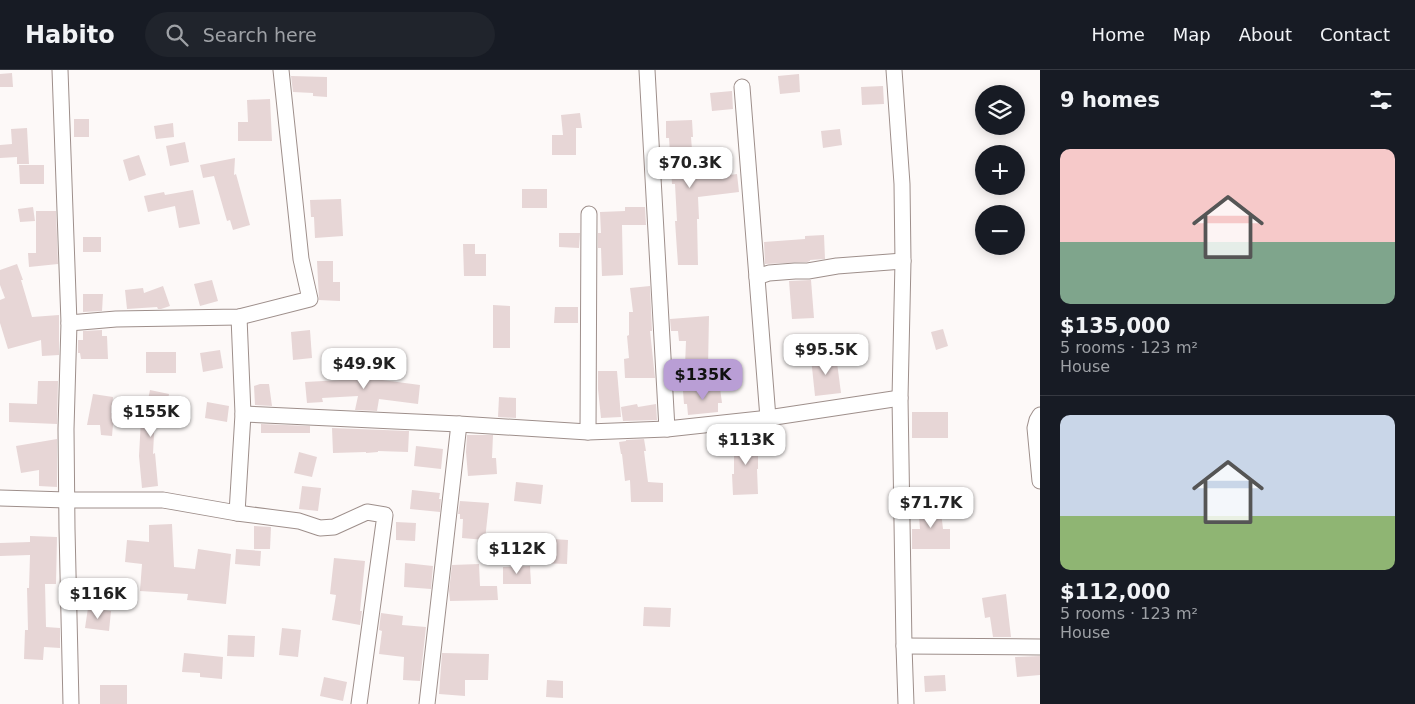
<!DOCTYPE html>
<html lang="en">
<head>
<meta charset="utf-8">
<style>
	body { margin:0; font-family:"DejaVu Sans",sans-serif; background:#20242c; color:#f1f3f6; height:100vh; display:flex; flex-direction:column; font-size:19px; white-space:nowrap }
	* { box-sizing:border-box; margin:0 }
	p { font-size:16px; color:#9ea1a6 }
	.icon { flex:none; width:28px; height:28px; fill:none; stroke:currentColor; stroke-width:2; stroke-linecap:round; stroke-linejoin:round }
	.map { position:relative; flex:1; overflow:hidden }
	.side { display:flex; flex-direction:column; background:#171b24; width:375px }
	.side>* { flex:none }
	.buttons { position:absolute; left:975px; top:15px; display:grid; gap:10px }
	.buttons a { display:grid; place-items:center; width:50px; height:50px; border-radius:50%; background:#171b24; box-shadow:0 2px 12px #0003; font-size:25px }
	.price { position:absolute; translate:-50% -42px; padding:0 11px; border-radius:10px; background:#fff; color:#222; font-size:16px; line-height:32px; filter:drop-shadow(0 1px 2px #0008) }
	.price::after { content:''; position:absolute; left:50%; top:30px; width:15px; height:11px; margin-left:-8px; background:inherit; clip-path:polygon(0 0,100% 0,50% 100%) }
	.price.current { background:#b99ed5; color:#111 }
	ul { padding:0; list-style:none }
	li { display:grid; align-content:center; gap:10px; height:265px; padding:0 20px }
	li+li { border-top:1px solid #363941 }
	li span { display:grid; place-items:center; height:155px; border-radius:10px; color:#555 }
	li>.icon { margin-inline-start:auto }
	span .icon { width:90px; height:90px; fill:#fffc; stroke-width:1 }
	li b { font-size:21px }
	h2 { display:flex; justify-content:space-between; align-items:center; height:60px; padding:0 20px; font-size:21px }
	header { display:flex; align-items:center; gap:30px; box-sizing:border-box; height:70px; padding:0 25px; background:#171b24; border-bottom:1px solid #363941 }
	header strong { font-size:24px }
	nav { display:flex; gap:28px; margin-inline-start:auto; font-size:18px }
	.search { width:350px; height:45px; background:#20242c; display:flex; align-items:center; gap:12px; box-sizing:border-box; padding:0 18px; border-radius:28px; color:#9ea1a6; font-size:19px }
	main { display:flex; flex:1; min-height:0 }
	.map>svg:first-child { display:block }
	.building { fill:#e7d6d6 }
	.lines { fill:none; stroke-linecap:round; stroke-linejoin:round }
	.minor-casing { stroke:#9e8f8b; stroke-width:17 }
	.minor { stroke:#fff; stroke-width:15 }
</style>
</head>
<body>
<header>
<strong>Habito</strong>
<div class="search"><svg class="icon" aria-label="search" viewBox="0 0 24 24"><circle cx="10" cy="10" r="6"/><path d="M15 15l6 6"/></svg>Search here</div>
<nav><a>Home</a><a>Map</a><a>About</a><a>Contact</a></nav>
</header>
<main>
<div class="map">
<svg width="1040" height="634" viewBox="0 0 1040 634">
	<rect width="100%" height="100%" fill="#fdf9f8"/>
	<g class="building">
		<polygon points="12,3 13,17 0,17 0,4"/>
		<polygon points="799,4 800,22 780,24 778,6"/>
		<polygon points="291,6 327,7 327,27 313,26 313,23 293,22"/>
		<polygon points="883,16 884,34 862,35 861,17"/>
		<polygon points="732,21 733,39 712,41 710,23"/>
		<polygon points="270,29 272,71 238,71 238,52 248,52 247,30"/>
		<polygon points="580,43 582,58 576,58 576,85 552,85 552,65 563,65 561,45"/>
		<rect x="74" y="49" width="15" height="18"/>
		<polygon points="692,50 693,67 691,67 694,105 697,105 697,109 737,104 739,122 698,127 699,149 697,149 698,195 678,195 675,151 677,151 675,114 672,114 669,68 666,68 666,51"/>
		<polygon points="173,53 174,67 156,69 154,56"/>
		<polygon points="27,58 29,94 17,94 17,87 0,88 0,75 12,74 11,59"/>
		<polygon points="840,59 842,75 823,78 821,61"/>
		<polygon points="185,72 189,92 170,96 166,76"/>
		<polygon points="139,85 146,105 129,111 123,90"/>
		<polygon points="235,88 234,105 236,104 250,155 233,160 230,150 227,151 214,106 203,108 200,95"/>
		<polygon points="19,95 44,95 44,114 20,114"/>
		<rect x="522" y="119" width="25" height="19"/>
		<polygon points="193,120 200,154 179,158 175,136 148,142 144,126 164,122 165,125"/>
		<polygon points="341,129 343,166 315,168 314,147 311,147 310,130"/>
		<polygon points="33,137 35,151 20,152 18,139"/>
		<polygon points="625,137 645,137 646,155 622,155 623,205 602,206 601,178 598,178 598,163 601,163 600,142 625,141"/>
		<polygon points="36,141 56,141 58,194 29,197 28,183 36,183"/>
		<polygon points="559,163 580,163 579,178 559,177"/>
		<polygon points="824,165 825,189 810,190 810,191 807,192 765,194 764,172 805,169 805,166"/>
		<rect x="83" y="167" width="18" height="15"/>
		<polygon points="463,174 475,174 475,184 486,184 486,206 464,206"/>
		<polygon points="317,191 333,191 333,212 340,212 340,231 319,230"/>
		<polygon points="17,194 23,210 21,210 32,247 59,245 59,285 42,286 41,270 8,279 0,253 0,230 5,228 0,215 0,200"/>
		<polygon points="212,210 218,231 200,236 194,214"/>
		<polygon points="811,210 814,248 792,249 789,211"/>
		<polygon points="163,216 170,236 161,239 158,239 157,237 127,239 125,220 143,218 144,223"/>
		<polygon points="650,216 652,261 650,261 655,308 625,308 624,289 629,288 627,266 629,265 629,242 633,242 630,218"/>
		<polygon points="83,224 103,224 102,241 83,242"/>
		<polygon points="493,235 510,236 510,278 493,278"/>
		<polygon points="555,237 578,237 578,253 554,253"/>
		<polygon points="709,246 708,297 685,296 686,271 679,271 678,261 671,261 670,249"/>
		<polygon points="943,259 948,276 936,280 931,262"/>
		<polygon points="102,260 102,266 107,266 108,289 81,289 80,283 78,283 78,270 83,270 83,261"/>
		<polygon points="310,260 312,288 293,290 291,262"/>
		<polygon points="220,280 223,298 203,302 200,283"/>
		<rect x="146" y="282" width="30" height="21"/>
		<polygon points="836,285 841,323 815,326 811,288"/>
		<polygon points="362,298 384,301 382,310 420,315 418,334 379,329 377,341 355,340 358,326 322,328 323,332 307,333 305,312 360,309"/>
		<polygon points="598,301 617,301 621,347 601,348 598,319"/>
		<polygon points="38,311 58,311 57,354 9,352 9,333 37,334"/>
		<polygon points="260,314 269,314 272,336 255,335 254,316"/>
		<polygon points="720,318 722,333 718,333 718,342 688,345 687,334 684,334 683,321"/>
		<polygon points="150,320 169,324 165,346 155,344 153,384 155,383 158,416 142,418 139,386 141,349 144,349"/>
		<polygon points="93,324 113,327 111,343 114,343 112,366 101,365 100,355 87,355"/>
		<polygon points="499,327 516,328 516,348 498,347"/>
		<polygon points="207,332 229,336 227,352 205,348"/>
		<polygon points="637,334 638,337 656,334 657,350 623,351 621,337"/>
		<rect x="912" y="342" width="36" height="26"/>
		<polygon points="261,354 310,356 310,363 261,363"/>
		<polygon points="332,358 409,361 408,382 378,381 378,382 366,383 366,382 333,383"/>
		<polygon points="467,365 493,365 492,388 496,388 497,404 468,406 466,382"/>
		<polygon points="734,367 758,367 758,399 757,399 758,424 733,425 732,404 734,404"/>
		<polygon points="57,369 57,417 39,416 39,400 21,403 16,376"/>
		<polygon points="644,369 646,381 644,381 648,412 663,413 663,432 631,432 630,410 625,411 622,384 621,384 619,372 626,371 626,370"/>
		<polygon points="416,376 443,379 441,399 414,396"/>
		<polygon points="299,382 317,387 312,407 294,403"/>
		<polygon points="516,412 543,415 541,434 514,431"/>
		<polygon points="302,416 321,418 318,441 299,439"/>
		<polygon points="412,420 440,423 439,429 441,429 440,442 410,439"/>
		<polygon points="460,431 489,433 485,470 462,468 463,449 460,449 460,444 458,444"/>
		<polygon points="940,433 943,459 950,459 950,479 912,479 912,459 920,459 918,435"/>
		<polygon points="396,452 416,453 415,471 396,470"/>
		<polygon points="172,454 174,497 195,499 198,479 231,484 226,534 187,530 188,524 140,521 142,494 125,492 127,470 149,472 149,455"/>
		<polygon points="254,456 271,457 270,479 254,479"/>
		<polygon points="30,466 57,467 56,514 45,514 46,557 60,558 60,578 44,577 43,590 24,589 25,560 28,560 27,518 29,518 30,485 0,486 0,473 30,472"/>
		<polygon points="539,468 568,470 567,494 538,493"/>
		<polygon points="236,479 261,481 260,496 235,494"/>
		<polygon points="334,488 365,491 360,541 362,541 360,555 332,550 336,525 330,524"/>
		<polygon points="405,493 433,496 431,519 404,517"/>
		<polygon points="479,494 480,516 497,516 498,530 450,531 449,521 452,495"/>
		<polygon points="530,496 531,514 503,514 503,497"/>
		<polygon points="1006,524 1011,567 993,567 990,547 985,548 982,528"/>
		<polygon points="644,537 671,538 670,557 643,556"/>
		<polygon points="88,538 111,541 109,561 85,558"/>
		<polygon points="381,543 403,546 402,555 426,557 420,611 403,610 404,587 379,584 382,561 379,560"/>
		<polygon points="282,558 301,560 298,587 279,585"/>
		<polygon points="228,565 255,566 254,587 227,586"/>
		<polygon points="184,583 223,587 222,609 200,607 200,603 182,602"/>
		<polygon points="442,583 489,584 488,610 465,610 465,626 439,624"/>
		<polygon points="1040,586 1040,605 1017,607 1015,587"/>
		<polygon points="945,605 946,621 925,622 924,606"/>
		<polygon points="324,607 347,612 343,631 320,626"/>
		<polygon points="547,610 563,611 563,628 546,627"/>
		<rect x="100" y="615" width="27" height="19"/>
	</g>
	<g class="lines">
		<defs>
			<g id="minor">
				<polyline points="60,0 69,253 66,359 67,459 71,634"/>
				<polyline points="647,0 667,359"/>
				<polyline points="894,0 902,114 903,191 900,328 904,576 906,634"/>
				<polyline points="742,17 768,348"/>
				<polyline points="757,207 769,203 795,201 808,201 837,196 903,191"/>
				<polyline points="69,253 116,249 239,247 310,229 301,189 281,0"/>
				<polyline points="243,344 459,354 588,362 667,359 768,348 900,328"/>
				<polyline points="1040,345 1037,350 1035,358 1040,411"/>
				<polyline points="588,362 589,144"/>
				<polyline points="0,428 67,430 163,430 237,443 299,451 320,458 334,457 367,442 385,445 359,634"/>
				<polyline points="237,443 243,344 239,247"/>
				<polyline points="904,576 1040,577"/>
				<polyline points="427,634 459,354"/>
			</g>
		</defs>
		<use href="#minor" class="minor-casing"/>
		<use href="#minor" class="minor"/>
	</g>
</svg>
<div class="buttons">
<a><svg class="icon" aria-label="layers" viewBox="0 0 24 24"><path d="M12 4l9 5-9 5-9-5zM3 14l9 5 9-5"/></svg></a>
<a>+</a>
<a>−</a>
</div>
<b class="price" style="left:690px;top:119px">$70.3K</b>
<b class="price" style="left:826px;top:306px">$95.5K</b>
<b class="price" style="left:364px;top:320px">$49.9K</b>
<b class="price current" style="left:703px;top:331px">$135K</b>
<b class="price" style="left:151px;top:368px">$155K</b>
<b class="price" style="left:746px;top:396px">$113K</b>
<b class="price" style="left:931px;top:459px">$71.7K</b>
<b class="price" style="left:517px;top:505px">$112K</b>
<b class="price" style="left:98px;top:550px">$116K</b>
</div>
<section class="side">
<h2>9 homes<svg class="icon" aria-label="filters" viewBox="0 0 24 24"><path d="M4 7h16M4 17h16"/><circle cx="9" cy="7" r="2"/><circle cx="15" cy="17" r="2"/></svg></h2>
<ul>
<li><span style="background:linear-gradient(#f6c9c9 60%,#7fa58c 0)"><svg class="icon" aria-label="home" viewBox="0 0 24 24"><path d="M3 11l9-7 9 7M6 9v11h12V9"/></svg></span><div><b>$135,000</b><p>5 rooms · 123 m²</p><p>House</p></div></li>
<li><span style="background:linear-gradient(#c9d6e8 65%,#8fb573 0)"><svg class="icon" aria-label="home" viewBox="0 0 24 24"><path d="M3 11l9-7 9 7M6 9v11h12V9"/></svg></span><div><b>$112,000</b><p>5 rooms · 123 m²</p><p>House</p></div></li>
</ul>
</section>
</main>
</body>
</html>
